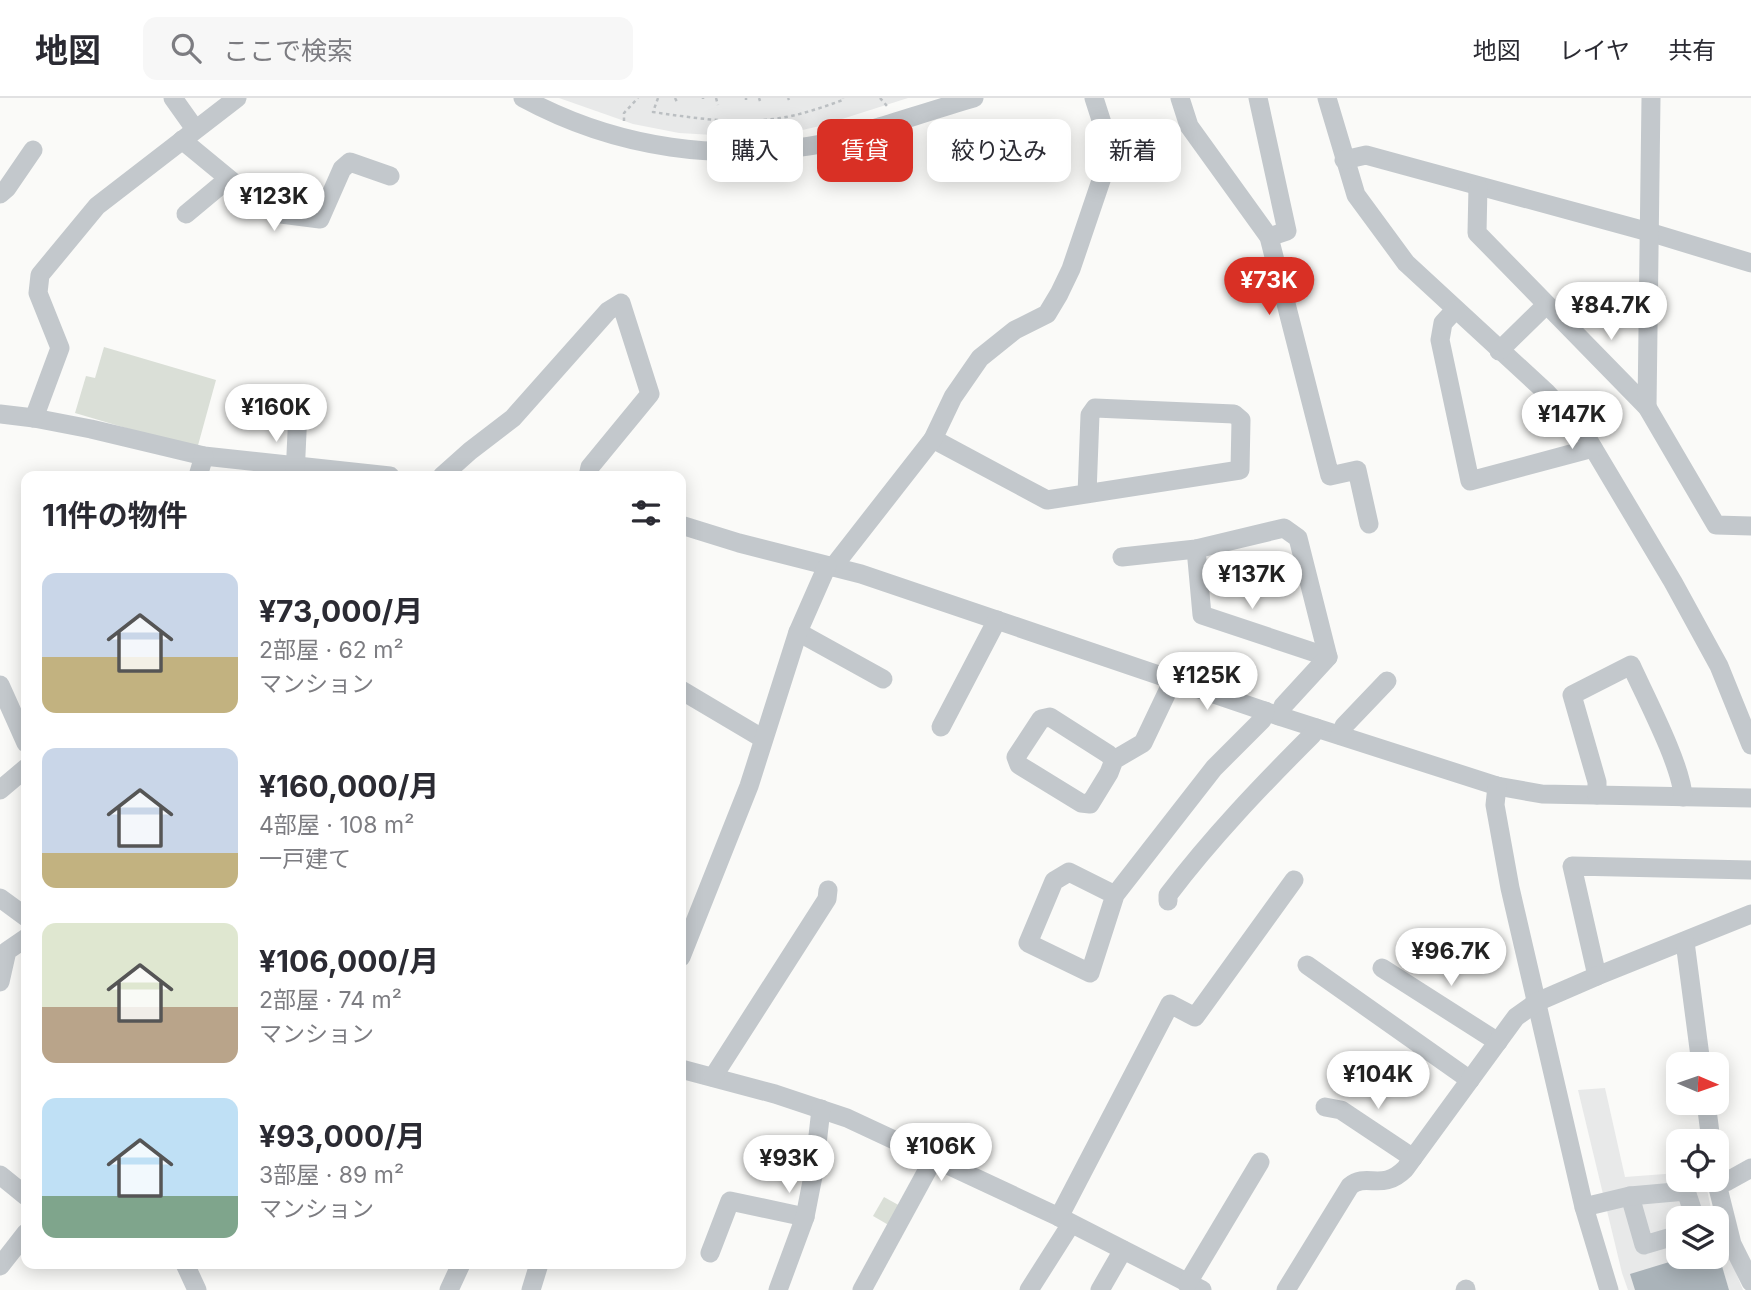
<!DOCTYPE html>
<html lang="ja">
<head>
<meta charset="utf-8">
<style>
	body { margin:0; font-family:Inter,"Noto Sans JP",sans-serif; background:#f7f7f7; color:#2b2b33; height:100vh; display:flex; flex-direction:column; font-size:26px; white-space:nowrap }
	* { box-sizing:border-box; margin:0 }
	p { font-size:23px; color:#7c7c81 }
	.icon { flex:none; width:38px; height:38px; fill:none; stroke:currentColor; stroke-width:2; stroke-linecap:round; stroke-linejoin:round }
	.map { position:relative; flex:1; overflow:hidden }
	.details { position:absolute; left:21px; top:373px; width:665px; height:798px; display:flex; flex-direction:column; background:#fff; border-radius:14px; box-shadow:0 4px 18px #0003 }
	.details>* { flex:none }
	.guide { position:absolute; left:707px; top:21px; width:665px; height:63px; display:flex; gap:14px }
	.needle { width:46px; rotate:92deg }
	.buttons { position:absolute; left:1666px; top:954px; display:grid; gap:14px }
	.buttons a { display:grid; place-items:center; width:63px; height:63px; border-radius:14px; background:#fff; box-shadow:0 4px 18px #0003; font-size:35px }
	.price { position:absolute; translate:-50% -60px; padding:0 16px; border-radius:24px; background:#fff; color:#222; font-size:23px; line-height:46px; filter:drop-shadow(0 2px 4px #0008) }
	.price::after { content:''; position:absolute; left:50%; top:42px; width:21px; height:16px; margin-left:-10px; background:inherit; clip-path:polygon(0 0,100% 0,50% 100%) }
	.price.selected { background:#d93025; color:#fff }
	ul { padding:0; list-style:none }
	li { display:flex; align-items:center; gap:21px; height:175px; padding:0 21px }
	li span { display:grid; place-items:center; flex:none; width:196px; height:140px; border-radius:14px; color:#555 }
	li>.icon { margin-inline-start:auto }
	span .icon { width:84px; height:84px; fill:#fffc; stroke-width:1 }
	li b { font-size:30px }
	h2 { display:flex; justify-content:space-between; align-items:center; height:84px; padding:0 21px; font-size:30px }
	.tag { padding:0 24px; border-radius:14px; background:#fff; box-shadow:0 4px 18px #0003; font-size:24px; line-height:63px }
	.tag.selected { background:#d93025; color:#fff }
	header { display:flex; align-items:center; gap:42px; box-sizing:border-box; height:98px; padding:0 35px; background:#fff; border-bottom:2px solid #e1e1e2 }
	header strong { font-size:33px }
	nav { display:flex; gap:38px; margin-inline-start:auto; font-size:24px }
	.search { width:490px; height:63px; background:#f7f7f7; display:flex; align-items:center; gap:18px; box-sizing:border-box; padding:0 24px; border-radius:14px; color:#7c7c81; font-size:26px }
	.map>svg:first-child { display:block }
	.built { fill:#e8e9e9 }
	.green { fill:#dadfd7 }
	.building { fill:#aab3b9 }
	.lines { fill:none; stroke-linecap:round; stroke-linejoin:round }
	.path { stroke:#bbbfc2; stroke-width:2.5; stroke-dasharray:3.5 3.5; stroke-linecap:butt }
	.minor { stroke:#c3c8cc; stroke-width:19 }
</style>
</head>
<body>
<header>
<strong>地図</strong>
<div class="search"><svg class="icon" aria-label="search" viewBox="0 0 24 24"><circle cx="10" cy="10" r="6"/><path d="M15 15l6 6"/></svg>ここで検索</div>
<nav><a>地図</a><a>レイヤ</a><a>共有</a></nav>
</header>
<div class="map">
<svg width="1751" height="1192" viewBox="0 0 1751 1192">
	<rect width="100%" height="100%" fill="#fafaf8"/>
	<g class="built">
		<polygon points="559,0 908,0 820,28 780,37 747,39 679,35 633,26"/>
		<polygon points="1605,990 1625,1079 1678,1075 1678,1082 1705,1082 1713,1120 1678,1120 1678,1158 1717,1158 1717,1128 1743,1192 1628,1192 1622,1175 1578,992"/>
	</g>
	<g class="green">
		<polygon points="104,249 216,282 197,351 75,315 86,278 95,280"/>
		<polygon points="884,1099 902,1109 892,1129 873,1118"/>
	</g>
	<g class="building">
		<polygon points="1140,23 1168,60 1146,77 1127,54 1126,48 1125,41 1128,33"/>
		<polygon points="1689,1158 1719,1158 1729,1192 1635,1192 1630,1176"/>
	</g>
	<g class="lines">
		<g class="path">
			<path d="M 658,0 L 653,14 C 694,20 737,27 780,20 C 801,17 823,9 843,2 L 843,0"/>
			<polyline points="675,0 677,4"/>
			<polyline points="703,0 703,1"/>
			<polyline points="716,0 718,7"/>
			<polyline points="746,0 746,2"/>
			<polyline points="759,0 760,3"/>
			<polyline points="788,0 789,2"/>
			<polyline points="880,0 887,8"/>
			<polyline points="624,23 624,15 638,0"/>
		</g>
		<g class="minor">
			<polyline points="173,0 195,31"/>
			<path d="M 523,0 C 617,51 722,65 827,45 C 842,42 857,36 873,31 C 906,21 940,10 974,0"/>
			<polyline points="1180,0 1189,28 1269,139 1330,378 1357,372 1369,426"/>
			<polyline points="1258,0 1287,133 1269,139"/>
			<polyline points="1327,0 1356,97 1406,165 1546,294 1586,338 1673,484 1719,568 1751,647"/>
			<polyline points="182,42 256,103 281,116 320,121 342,71 350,64 390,78"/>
			<polyline points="1344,62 1366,57 1649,134 1751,165"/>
			<polyline points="1478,88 1477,135 1647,309 1716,427 1751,428"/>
			<polyline points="0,96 7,90 33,52"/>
			<polyline points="186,116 228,81"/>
			<polyline points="1455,212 1443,225 1440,242 1470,383 1593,350"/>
			<polyline points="1499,253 1546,207"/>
			<polyline points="1647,309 1651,0"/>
			<polyline points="0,316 34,320 91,331 204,358 390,378"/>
			<polyline points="34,320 60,250 38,195 40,177 97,108 237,0"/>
			<polyline points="933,341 1047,402 1240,372 1241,322 1234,316 1095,310 1090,317 1087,396"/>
			<polyline points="198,378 204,358"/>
			<polyline points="295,378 298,313"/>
			<polyline points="442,378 470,353 513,320 608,213 621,205 650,296 590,369 588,378"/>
			<polyline points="681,427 739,445 861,476 1279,618 1497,688 1542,696 1751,700"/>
			<polyline points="1196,451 1202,517 1328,559"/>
			<polyline points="1122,459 1196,451 1284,430 1298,440 1328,559 1283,608 1279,618"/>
			<polyline points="833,469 933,341 953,299 980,260 1015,232 1047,216 1059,196 1071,171 1111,53 1094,0"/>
			<polyline points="798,534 883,581"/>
			<polyline points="0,587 26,645"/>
			<polyline points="681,592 762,640"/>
			<polyline points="941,629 997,522"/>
			<polyline points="1340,637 1344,628 1387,583"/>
			<polyline points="1114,662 1108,656 1050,619 1041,621 1016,659 1019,667 1081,705 1090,706 1109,675 1114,662 1143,645 1173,582"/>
			<polyline points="1497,688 1495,707 1510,790 1584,1109 1609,1192"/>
			<polyline points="0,692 26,670"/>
			<path d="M 1597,697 L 1597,684 L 1572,597 L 1631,567 C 1645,598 1682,668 1683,699"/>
			<polyline points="1751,772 1572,768 1597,878 1751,816"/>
			<polyline points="1115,797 1069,774 1054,783 1028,845 1090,875 1115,797 1214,670 1262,622 1265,613"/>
			<polyline points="0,800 26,819"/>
			<path d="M 1168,803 L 1168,797 C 1212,739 1261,688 1312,637 L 1316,630"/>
			<polyline points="1685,844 1701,966"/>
			<polyline points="681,859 749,688 798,534 827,468"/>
			<polyline points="1307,867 1470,982"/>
			<polyline points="1382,870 1498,944"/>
			<polyline points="0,884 7,853 26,840"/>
			<polyline points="681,971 775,996 847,1020 1059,1119 1202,1192"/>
			<polyline points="713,979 827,801 828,792"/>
			<polyline points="1706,1004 1711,1043"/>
			<polyline points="1325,1009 1341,1012 1413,1060"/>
			<polyline points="0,1077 26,1098"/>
			<polyline points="1716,1082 1732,1146 1751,1184"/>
			<polyline points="1717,1086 1726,1084 1751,1070"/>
			<polyline points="1630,1098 1644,1147 1678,1137"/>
			<polyline points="1584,1109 1630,1098 1686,1093 1695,1120"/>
			<polyline points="1059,1119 1170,906 1195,919 1294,782"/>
			<polyline points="710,1155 730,1103 805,1119"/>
			<polyline points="185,1166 197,1192"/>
			<polyline points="0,1168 26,1135"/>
			<polyline points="1187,1186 1260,1064"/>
			<polyline points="449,1192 461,1166"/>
			<polyline points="531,1192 539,1166"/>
			<polyline points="778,1192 805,1119 814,1073 821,1011"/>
			<polyline points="862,1192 934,1060"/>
			<polyline points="1029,1192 1071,1126"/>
			<polyline points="1100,1192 1123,1152"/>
			<path d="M 1286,1192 L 1350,1088 C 1367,1074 1382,1094 1405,1071 L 1516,919 L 1537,904 L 1597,878"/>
			<polyline points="1465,1192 1466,1191"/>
		</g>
	</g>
</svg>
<div class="buttons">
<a><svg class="needle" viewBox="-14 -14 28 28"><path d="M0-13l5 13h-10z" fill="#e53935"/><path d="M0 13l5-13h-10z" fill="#7c7c81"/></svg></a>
<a><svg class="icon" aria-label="locate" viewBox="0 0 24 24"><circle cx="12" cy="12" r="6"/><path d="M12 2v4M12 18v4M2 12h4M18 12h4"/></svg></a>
<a><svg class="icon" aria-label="layers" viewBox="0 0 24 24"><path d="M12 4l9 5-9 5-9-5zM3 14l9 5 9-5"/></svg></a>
</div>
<b class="price" style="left:274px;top:135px">¥123K</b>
<b class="price selected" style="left:1269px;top:219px">¥73K</b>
<b class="price" style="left:1611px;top:244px">¥84.7K</b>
<b class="price" style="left:276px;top:346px">¥160K</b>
<b class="price" style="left:1572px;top:353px">¥147K</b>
<b class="price" style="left:1252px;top:513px">¥137K</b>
<b class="price" style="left:1207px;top:614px">¥125K</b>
<b class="price" style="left:1451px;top:890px">¥96.7K</b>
<b class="price" style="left:1378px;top:1013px">¥104K</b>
<b class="price" style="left:941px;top:1085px">¥106K</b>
<b class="price" style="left:789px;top:1097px">¥93K</b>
<div class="guide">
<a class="tag">購入</a>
<a class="tag selected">賃貸</a>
<a class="tag">絞り込み</a>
<a class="tag">新着</a>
</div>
<section class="details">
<h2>11件の物件<svg class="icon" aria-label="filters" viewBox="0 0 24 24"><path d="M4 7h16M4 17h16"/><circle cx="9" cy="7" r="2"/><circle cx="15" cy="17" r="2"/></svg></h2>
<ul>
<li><span style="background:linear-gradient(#c9d6e8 60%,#c2b280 0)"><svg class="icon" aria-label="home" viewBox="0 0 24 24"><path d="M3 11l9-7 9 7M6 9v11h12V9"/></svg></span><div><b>¥73,000/月</b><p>2部屋 · 62 m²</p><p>マンション</p></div></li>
<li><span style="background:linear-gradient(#c9d6e8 75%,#c2b280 0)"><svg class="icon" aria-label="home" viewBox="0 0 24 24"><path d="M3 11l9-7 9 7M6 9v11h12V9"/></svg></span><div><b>¥160,000/月</b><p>4部屋 · 108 m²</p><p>一戸建て</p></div></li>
<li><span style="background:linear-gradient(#dfe7d0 60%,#b9a48a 0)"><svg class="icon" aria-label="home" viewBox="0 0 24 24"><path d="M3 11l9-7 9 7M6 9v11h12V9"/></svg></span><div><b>¥106,000/月</b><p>2部屋 · 74 m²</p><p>マンション</p></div></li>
<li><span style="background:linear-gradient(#bfe0f5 70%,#7fa58c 0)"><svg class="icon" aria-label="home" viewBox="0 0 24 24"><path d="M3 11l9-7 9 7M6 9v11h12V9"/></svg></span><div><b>¥93,000/月</b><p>3部屋 · 89 m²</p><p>マンション</p></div></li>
</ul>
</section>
</div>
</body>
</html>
